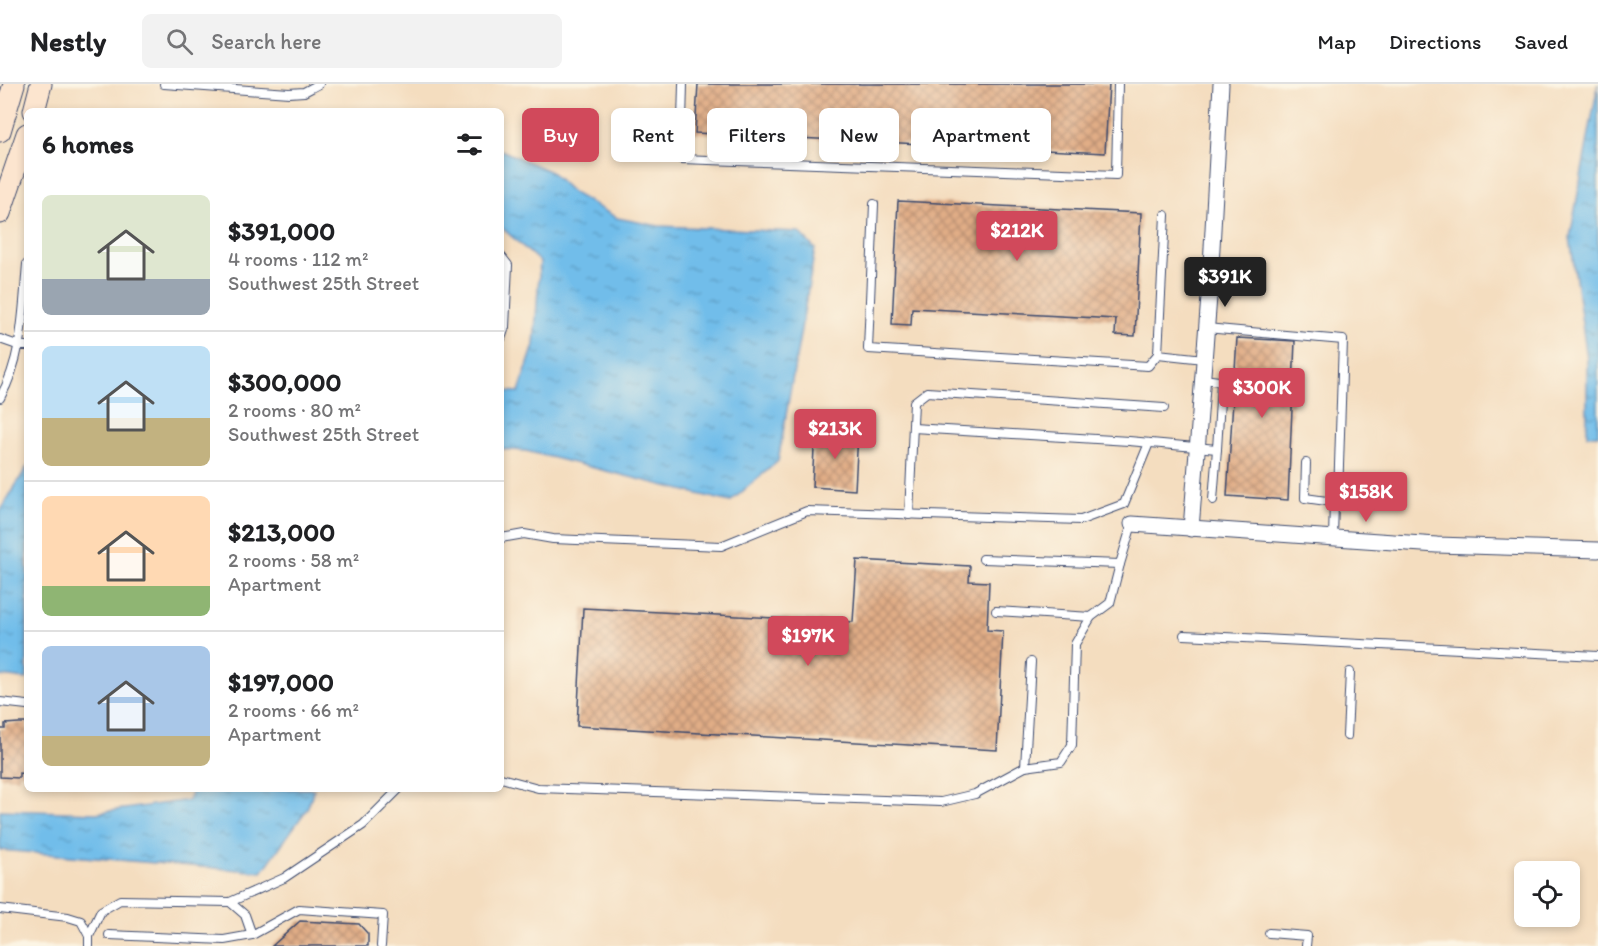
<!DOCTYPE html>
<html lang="en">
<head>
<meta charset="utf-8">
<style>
	body { margin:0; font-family:Itim,sans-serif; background:#f2f2f2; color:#202124; height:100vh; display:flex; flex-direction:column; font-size:22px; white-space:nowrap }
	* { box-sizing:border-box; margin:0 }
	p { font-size:20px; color:#757577 }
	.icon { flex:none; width:33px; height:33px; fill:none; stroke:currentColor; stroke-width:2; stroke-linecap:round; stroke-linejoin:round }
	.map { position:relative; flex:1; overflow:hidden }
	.panel { position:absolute; left:24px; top:24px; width:480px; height:684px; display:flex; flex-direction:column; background:#fff; border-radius:9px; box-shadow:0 3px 9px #0003 }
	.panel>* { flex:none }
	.guide { position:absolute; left:522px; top:24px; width:570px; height:54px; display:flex; gap:12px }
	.controls { position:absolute; left:1514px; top:777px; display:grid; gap:12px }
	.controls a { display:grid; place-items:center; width:66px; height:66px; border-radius:9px; background:#fff; box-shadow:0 3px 9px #0003; font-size:30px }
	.price { position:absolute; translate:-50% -51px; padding:0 14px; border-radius:6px; background:#d1495b; color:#fff; font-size:20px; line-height:39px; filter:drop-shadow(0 2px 3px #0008) }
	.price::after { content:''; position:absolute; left:50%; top:36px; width:18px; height:14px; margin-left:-9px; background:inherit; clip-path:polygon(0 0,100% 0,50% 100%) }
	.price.on { background:#222; color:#fff }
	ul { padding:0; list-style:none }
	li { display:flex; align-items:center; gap:18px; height:150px; padding:0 18px }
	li+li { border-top:2px solid #e0e0e0 }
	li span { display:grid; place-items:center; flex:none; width:168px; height:120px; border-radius:9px; color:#555 }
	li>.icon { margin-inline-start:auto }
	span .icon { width:72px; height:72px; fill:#fffc; stroke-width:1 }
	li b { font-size:26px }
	h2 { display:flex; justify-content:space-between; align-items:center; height:72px; padding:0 18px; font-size:26px }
	.tag { padding:0 21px; border-radius:9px; background:#fff; box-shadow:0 3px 9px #0003; font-size:21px; line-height:54px }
	.tag.on { background:#d1495b; color:#fff }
	header { display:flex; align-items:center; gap:36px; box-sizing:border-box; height:84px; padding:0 30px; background:#fff; border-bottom:2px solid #e0e0e0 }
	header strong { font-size:28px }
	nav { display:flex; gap:33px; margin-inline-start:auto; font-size:21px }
	.search { width:420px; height:54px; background:#f2f2f2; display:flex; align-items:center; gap:15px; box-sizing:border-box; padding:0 21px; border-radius:9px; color:#757577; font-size:22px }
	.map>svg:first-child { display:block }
	.water { fill:url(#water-ripples); stroke:#4676a4; stroke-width:1.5 }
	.building { fill:url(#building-cross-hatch) }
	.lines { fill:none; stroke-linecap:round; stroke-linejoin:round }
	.service-casing { stroke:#3c496d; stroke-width:10 }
	.minor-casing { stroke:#3c496d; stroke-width:17 }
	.secondary-casing { stroke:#3c496d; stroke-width:23 }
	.service { stroke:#fff; stroke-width:8 }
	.minor { stroke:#fff; stroke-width:15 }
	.secondary { stroke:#fce5cf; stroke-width:21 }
</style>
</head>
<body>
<header>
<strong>Nestly</strong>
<div class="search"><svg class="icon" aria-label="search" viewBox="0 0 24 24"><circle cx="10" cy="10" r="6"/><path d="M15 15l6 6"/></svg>Search here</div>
<nav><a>Map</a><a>Directions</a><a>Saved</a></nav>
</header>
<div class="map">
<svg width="1598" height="862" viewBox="0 0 1598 862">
	<defs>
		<pattern id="water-ripples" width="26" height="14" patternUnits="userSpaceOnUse" patternTransform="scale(1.5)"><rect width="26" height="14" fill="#71bdea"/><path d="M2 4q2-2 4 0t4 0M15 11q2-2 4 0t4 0" fill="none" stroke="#5c9ac1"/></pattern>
		<pattern id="building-cross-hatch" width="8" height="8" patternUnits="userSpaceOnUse" patternTransform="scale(1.5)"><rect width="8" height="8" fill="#e1ad86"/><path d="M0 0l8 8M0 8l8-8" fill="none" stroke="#b68d71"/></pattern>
	</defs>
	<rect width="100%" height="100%" fill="#fcf5e5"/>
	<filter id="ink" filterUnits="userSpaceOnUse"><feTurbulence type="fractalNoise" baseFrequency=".0167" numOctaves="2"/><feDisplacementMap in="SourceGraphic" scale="12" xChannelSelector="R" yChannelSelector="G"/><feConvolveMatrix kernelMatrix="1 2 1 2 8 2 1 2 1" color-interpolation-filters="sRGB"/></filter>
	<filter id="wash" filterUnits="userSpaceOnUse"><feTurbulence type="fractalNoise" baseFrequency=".008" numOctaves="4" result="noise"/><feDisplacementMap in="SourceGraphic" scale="24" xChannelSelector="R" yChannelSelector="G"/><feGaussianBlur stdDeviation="1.35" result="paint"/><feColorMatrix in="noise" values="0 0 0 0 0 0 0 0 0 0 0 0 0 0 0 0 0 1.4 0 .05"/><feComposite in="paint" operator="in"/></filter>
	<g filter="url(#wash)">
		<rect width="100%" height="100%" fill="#f4ddbf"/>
		<g class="water">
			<polygon points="1598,0 1598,351 1587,351 1587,275 1570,153"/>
			<polygon points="501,66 551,88 573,109 617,134 659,142 799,148 815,165 778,377 730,418 526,367 501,365 501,307 519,308 534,261 540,178 501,143"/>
			<polygon points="27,383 27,595 0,592 0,427"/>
			<polygon points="193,705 314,705 307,725 262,788 0,766 0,726 96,729 188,716"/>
		</g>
		<g id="blocks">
			<g class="building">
				<polygon points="698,0 1109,0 1105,69 695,49"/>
				<polygon points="898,117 1141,129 1135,252 1115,251 1116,235 912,224 911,241 892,240"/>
				<polygon points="1237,254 1295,257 1288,416 1227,412"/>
				<polygon points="815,346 858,348 855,406 812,403"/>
				<polygon points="857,476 970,482 969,497 989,498 987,546 1003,547 997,666 577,642 583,524 853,538"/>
				<polygon points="19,639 27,639 27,690 19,689 19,694 0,693 0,645 5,645 5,640"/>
				<polygon points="300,837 359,840 368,850 368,862 272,862"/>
			</g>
		</g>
	</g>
	<g filter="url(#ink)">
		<use href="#blocks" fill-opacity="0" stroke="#3c496d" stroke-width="1.5"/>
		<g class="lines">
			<defs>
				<g id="service">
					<polyline points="164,0 289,9 304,8 319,0"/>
					<polyline points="683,0 681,75 1116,91 1118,0"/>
					<polyline points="874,120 868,265 1148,282 1158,270"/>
					<polyline points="1165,131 1158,270 1204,275"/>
					<polyline points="501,172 508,181 505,243 501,255"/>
					<polyline points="1206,244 1343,256 1338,412 1334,418 1333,454"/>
					<polyline points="0,255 20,262 27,262"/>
					<path d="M 0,314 C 23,273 23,226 27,180"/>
					<polyline points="913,344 1129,357 1217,365 1221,300 1219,297 1203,295"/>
					<polyline points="1306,379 1305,414 1334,418"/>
					<polyline points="1213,416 1217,365"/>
					<polyline points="909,431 914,318 927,308 1164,324"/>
					<polyline points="501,454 524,450 553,455 721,462 807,427 1081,436 1124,420 1149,359"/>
					<polyline points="983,475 1120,480 1132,440"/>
					<polyline points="996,527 1091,533 1110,519 1120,480"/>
					<polyline points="1184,551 1598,572"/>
					<polyline points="1031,578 1025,683 1061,678 1072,661 1075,560 1091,533"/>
					<polyline points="0,618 27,621"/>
					<polyline points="1347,652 1350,588"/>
					<polyline points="501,694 538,704 941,718 975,710 1025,683"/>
					<polyline points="230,818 284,794 363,741 399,705"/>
					<polyline points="0,825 68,833 81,837 89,852 89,862"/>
					<polyline points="1269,849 1307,852 1306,862"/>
					<polyline points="109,851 224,856 252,851"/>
					<polyline points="89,852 101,827 120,816 230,818 245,831 252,851 299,825 383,831 381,862"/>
				</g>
				<g id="minor">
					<polyline points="1132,440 1437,461 1598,466"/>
					<polyline points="1191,445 1210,200 1221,0"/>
				</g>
				<g id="secondary">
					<polyline points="34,27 41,0"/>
					<polyline points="0,47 14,0"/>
					<polyline points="0,129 27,50"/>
				</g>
			</defs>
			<use href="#service" class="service-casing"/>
			<use href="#minor" class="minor-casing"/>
			<use href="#secondary" class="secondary-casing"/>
			<use href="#service" class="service"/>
			<use href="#minor" class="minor"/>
			<use href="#secondary" class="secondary"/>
		</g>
	</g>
</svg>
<div class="controls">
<a><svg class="icon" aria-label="locate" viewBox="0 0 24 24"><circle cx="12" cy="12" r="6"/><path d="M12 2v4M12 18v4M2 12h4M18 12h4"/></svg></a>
</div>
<b class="price" style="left:1017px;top:178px">$212K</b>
<b class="price on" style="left:1225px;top:224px">$391K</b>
<b class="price" style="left:1262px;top:335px">$300K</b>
<b class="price" style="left:835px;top:376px">$213K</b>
<b class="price" style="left:1366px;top:439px">$158K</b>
<b class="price" style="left:808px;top:583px">$197K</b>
<div class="guide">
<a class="tag on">Buy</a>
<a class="tag">Rent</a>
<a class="tag">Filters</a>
<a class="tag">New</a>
<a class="tag">Apartment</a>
</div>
<section class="panel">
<h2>6 homes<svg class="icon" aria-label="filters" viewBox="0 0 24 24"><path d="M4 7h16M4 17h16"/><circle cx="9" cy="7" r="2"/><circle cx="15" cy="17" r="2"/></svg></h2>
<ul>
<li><span style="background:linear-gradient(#dfe7d0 70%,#9aa5b1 0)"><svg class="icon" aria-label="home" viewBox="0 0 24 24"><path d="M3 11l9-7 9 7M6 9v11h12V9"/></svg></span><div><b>$391,000</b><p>4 rooms · 112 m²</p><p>Southwest 25th Street</p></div></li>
<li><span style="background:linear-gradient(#bfe0f5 60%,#c2b280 0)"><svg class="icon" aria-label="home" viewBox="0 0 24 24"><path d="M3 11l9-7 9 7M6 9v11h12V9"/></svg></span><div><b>$300,000</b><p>2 rooms · 80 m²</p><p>Southwest 25th Street</p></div></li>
<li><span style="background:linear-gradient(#ffd9b3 75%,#8fb573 0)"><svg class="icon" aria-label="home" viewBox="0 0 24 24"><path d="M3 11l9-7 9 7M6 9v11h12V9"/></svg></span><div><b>$213,000</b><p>2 rooms · 58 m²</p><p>Apartment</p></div></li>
<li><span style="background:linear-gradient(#a9c7e8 75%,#c2b280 0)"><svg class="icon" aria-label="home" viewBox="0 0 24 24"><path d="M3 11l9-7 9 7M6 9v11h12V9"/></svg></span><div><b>$197,000</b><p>2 rooms · 66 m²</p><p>Apartment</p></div></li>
</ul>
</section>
</div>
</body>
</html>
